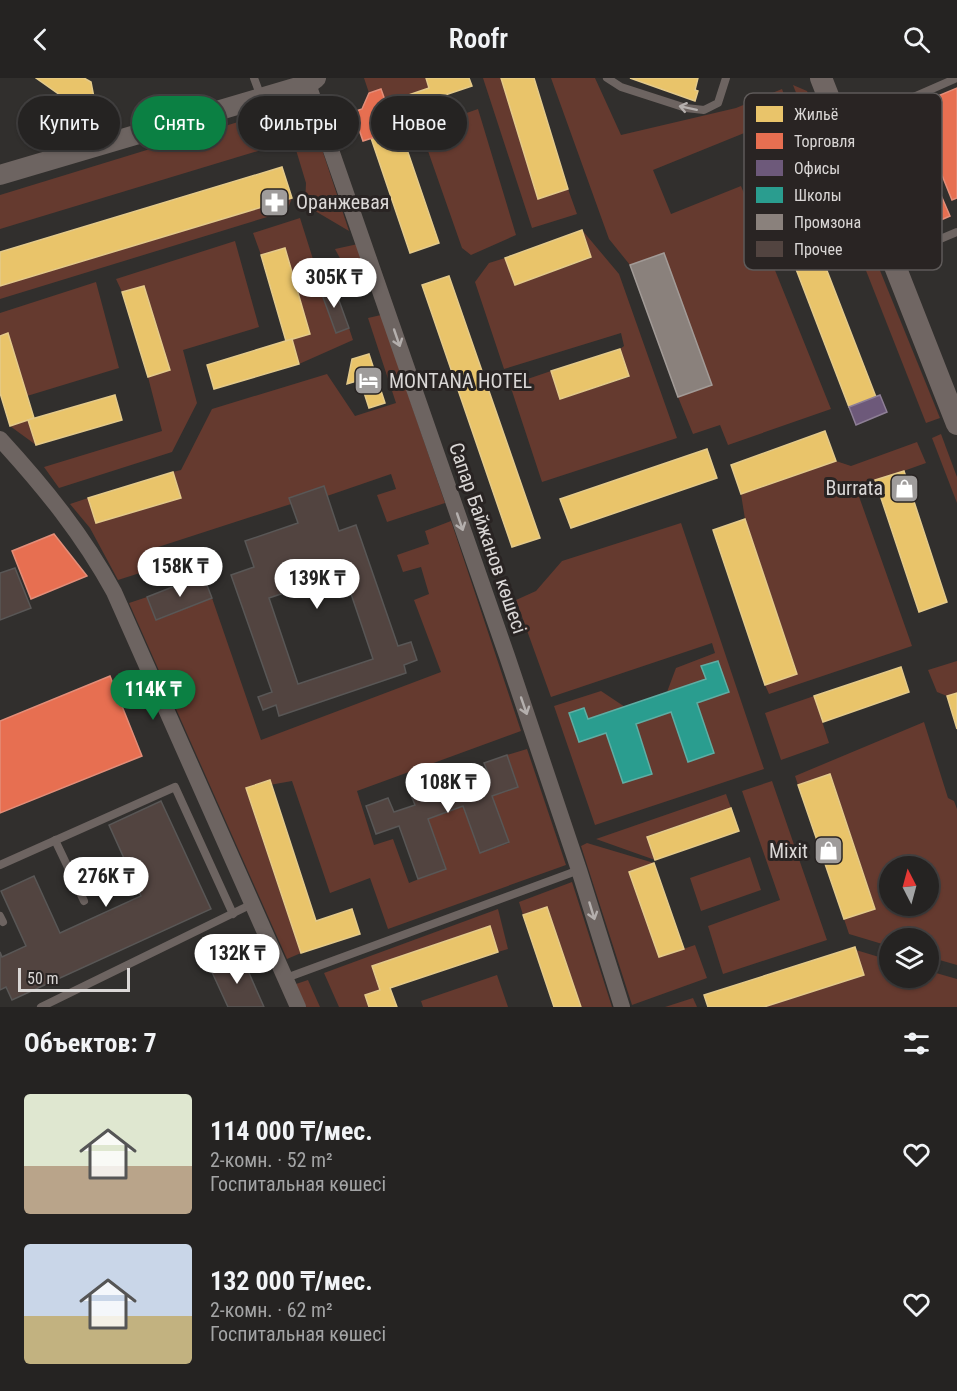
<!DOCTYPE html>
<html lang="ru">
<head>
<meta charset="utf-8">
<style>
	body { margin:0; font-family:"Roboto Condensed",sans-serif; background:#312f2f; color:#f1f3f6; height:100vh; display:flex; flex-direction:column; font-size:22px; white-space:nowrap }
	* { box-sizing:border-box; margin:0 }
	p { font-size:20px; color:#a3a4a5 }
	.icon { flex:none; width:33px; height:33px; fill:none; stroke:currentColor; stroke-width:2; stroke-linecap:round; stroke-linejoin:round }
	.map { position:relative; height:929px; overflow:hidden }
	.sheet { display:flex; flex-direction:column; background:#252322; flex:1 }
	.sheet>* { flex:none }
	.guide { position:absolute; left:18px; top:18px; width:600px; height:54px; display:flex; gap:12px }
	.needle { width:39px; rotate:354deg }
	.fabs { position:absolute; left:879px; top:778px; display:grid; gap:12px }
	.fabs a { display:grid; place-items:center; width:60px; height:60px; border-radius:50%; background:#252322; box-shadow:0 2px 4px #0004,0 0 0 2px #424040; font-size:30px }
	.scale { position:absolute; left:18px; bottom:15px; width:112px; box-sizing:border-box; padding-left:6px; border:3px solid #dad7d6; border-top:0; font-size:16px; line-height:21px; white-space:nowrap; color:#dad7d6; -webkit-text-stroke:4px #292423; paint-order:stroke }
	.price { position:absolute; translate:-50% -51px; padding:0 14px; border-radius:21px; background:#fff; color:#222; font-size:20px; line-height:39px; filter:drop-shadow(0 2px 3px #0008) }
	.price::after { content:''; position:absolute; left:50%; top:36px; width:18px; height:14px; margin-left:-9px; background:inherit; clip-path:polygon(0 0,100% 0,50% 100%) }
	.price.current { background:#0b8043; color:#fff }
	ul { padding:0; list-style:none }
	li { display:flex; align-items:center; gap:18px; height:150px; padding:0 24px }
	li span { display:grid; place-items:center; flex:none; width:168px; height:120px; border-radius:6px; color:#555 }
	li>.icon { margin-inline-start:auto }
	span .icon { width:72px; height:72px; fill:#fffc; stroke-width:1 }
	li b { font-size:26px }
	h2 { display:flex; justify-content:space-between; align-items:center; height:72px; padding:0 24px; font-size:26px }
	.chip { padding:0 21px; border-radius:27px; background:#252322; box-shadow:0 2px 4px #0004,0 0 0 2px #424040; font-size:21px; line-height:54px }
	.chip.current { background:#0b8043; color:#fff }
	header { display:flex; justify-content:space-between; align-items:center; height:78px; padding:0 24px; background:#252322; font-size:27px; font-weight:600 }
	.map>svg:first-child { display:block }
	.green { fill:#653a2f; fill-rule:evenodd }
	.homes { fill:#e9c46a; stroke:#e4ca8a; stroke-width:1.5 }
	.shops { fill:#e76f51; stroke:#e38e79; stroke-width:1.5 }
	.offices { fill:#6d597a; stroke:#8e7f96; stroke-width:1.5 }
	.schools { fill:#2a9d8f; stroke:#5faea4; stroke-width:1.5 }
	.industry { fill:#8a817c; stroke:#a29b97; stroke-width:1.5 }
	.building { fill:#524440; stroke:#595756; stroke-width:1.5; fill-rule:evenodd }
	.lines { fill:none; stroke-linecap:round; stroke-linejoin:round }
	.service { stroke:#6d6461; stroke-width:8 }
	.minor { stroke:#6d6461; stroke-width:16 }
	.tertiary { stroke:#6d6461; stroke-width:20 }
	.secondary { stroke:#706663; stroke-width:22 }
	.oneway { stroke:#b4afad }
	.labels { text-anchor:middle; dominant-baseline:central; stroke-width:6; stroke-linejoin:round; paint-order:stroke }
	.poi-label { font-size:20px; fill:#dad7d6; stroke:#292423; text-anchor:start }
	.street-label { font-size:20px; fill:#dad7d6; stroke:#292423 }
	.key { fill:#292423; stroke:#5e5a59; stroke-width:1.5 }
	.key-label { font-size:16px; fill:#dad7d6 }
</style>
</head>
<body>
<header><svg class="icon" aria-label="back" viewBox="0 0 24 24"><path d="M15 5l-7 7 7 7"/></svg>Roofr<svg class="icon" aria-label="search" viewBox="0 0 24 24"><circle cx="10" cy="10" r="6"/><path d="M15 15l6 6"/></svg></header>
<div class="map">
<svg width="957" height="929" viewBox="0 0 957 929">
	<rect width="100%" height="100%" fill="#312f2d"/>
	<g class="green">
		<polygon points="364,0 426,0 429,10 386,25 369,15"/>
		<polygon points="483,0 501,0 539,121 568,111 577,136 532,150"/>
		<polygon points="551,0 595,0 621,57 736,30 782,11 791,36 653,92 671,136 741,108 831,331 728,367 720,347 693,356 678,319 711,307 664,175 630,187 609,161"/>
		<polygon points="793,7 807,13 940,340 926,345"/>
		<polygon points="478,31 516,157 471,177 462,170 428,73 460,62 462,53 458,38"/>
		<polygon points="310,35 349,153 305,127 306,105 287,42"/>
		<polygon points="258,38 273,41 281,66 0,151 0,117"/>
		<polygon points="292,120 287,133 0,221 0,208"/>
		<polygon points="300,140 336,254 349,250 353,262 299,286 292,261 310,256 285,171 261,177 253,155"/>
		<polygon points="582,152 619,196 677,360 542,404 510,307 551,293 560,321 629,299 620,271 624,268 621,255 504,291 475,204 489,185 505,180 515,207 591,180"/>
		<polygon points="235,163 259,249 183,272 197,325 172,374 59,410 44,389 162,353 148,299 169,291 144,208 122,214 116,201"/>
		<polygon points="358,166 371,209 359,216 335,171"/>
		<polygon points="96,204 119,290 27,318 8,256 0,258 0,235"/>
		<polygon points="381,237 445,425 387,444 377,417 396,411 391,396 327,418 324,408 289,420 291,426 152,471 143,494 118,502 90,450 70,426 88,420 96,445 181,420 173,394 181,392 212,331 327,296 355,338 396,325 368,240"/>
		<polygon points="28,342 36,367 10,348"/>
		<polygon points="941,356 957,399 957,425 932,360"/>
		<polygon points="917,364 926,385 856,410 912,568 769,616 765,607 797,595 745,441 741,416 836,383 851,388"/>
		<polygon points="451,443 521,653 357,713 374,767 393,761 409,805 446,790 428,741 463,728 480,775 509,765 492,718 518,709 507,677 527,671 566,787 388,851 370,800 330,815 292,703 247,711 301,875 287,881 129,525 147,519 157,542 212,520 261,662 441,594 414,522 429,516 421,489 403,494 397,477 429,466 425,453"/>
		<polygon points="681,445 764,691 595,747 554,628 601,613 625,629 588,641 584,630 569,635 579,664 606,655 624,705 652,695 636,646 671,634 688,684 714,676 697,625 729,614 718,583 702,588 706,601 667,614 676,590 715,575 712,565 551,619 516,522 536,513 562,483"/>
		<polygon points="957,583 957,615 947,618 937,614 928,592"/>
		<polygon points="814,618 829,665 781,682 765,635"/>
		<path d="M 924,644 L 948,720 L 954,723 L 957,731 L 957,887 L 929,879 L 928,861 L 890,861 L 889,868 L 849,856 L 844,841 L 875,830 L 830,696 L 798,707 L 795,698 ZM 890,789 L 928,789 L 928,828 L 890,828 Z"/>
		<polygon points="772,703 827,862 723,896 708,848 780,822 742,713"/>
		<polygon points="726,716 731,730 647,758 655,782 596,761"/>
		<polygon points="587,765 654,785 629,794 659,879 695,867 707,900 632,927 581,768"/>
		<polygon points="750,779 761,812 701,833 690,800"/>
		<polygon points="572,804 612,929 581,929 547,829 523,837 519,824"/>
		<polygon points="498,831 508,871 498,874 489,848 372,888 380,912 369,929 339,929 324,895"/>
		<polygon points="856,872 889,882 890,900 928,900 929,893 957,901 957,929 764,929"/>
		<polygon points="497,897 508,929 423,929 421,923"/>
		<polygon points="308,902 320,929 306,929 296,906"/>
		<polygon points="693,920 697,929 665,929"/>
	</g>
	<g class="homes">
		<polygon points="36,0 84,0 91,4 95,25 77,29"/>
		<polygon points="426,0 469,0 472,8 433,21 438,38 400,51 391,23 429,10"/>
		<polygon points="501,0 534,0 568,111 538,121"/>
		<polygon points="630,0 698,0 695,12 698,13 695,23"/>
		<polygon points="400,51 439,165 410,175 371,60"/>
		<polygon points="774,56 876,319 849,329 748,66"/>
		<polygon points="282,89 292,120 0,208 0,174"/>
		<polygon points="582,152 591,179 515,207 505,180"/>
		<polygon points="285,170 310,256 286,263 261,177"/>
		<polygon points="449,198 540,460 512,469 422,207"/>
		<polygon points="144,208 170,292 148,299 122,214"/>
		<polygon points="8,255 34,340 10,348 0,315 0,258"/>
		<polygon points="292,261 299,286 214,311 207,287"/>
		<polygon points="620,271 629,298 560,321 551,293"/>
		<polygon points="369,276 385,325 369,330 360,302 347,306 352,281"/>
		<polygon points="115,317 122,342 36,367 28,342"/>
		<polygon points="825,353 836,383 741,416 731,387"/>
		<polygon points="707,371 717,400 571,450 560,421"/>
		<polygon points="904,393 947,524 919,534 875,402"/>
		<polygon points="173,394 181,420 96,445 88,420"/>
		<polygon points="745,441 797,596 765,607 713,452"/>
		<polygon points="901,589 909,614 823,644 814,618"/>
		<polygon points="957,615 957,651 947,618"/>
		<polygon points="830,696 875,831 844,841 798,707"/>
		<polygon points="270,702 316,843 352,831 360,856 301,875 246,710"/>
		<polygon points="731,730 739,753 655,782 647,759"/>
		<polygon points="654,785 684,871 659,879 629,794"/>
		<polygon points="547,829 581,929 554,929 523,837"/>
		<polygon points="490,848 498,874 390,910 397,929 369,929 365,917 380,912 372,888"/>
		<polygon points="855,869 864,897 764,929 708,929 704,917"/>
	</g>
	<g class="shops">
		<polygon points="957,10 957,120 952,122 914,28"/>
		<polygon points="381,11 386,25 391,23 400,51 363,63 353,34 362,31 369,15"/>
		<polygon points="937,108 950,138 927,148 914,117"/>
		<polygon points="54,456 87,498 31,521 12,473"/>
		<polygon points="110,598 142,678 0,735 0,643"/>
	</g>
	<polygon class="offices" points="880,317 887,334 856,347 849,329"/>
	<polygon class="schools" points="718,583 729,614 697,625 714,675 688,684 671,634 636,646 652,696 623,705 606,655 579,664 569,635 584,630 588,641 706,601 701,588"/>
	<polygon class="industry" points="664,175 712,307 678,319 630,187"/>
	<g class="building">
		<polygon points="333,206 349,250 336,255 320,211"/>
		<path d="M 324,408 L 339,453 L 356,447 L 398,568 L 411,564 L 417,582 L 404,587 L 406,595 L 279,638 L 276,627 L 263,632 L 258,619 L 272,614 L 231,497 L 254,489 L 245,463 L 298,445 L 289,420 ZM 344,495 L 373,581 L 298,606 L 269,520 Z"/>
		<polygon points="15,490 31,530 0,542 0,495"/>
		<polygon points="203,497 212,520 156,542 147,519"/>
		<polygon points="507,677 518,709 492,718 509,764 480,775 463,728 428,741 446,791 418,801 399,748 376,756 366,728 388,720 394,734 415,727 409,712 461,694 466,708 490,700 484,685"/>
		<polygon points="161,723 211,831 12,922 6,909 0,912 0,874 2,879 26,868 1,813 34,798 60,855 141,818 109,747"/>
		<polygon points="242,879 264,929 228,929 211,892"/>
	</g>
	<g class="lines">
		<g class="service">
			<polyline points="254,0 261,19"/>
			<polyline points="607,0 621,9 686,30 704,32 718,25 726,0"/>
			<polyline points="844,52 893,33 900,25 957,0"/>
			<polyline points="893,181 957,154"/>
			<polyline points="55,762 84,823"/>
			<polyline points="0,787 175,709 233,836"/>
			<polyline points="0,838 3,844"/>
			<polyline points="286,900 579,792"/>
			<polyline points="41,929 252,826"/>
		</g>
		<g class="minor">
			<polyline points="308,6 507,578 579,792 622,929"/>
			<path d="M 0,361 C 44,409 83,457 114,514 L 298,929"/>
		</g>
		<polyline class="tertiary" points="0,97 308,6 316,0"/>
		<polyline class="secondary" points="821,0 957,346"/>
	</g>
	<defs><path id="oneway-shaft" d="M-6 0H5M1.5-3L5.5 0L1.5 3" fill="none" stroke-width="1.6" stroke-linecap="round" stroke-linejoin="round" transform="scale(1.5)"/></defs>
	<g class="oneway">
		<use href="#oneway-shaft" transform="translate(688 30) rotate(-168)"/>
		<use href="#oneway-shaft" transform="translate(397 260) rotate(71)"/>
		<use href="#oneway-shaft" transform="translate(460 444) rotate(71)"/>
		<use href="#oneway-shaft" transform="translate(524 628) rotate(71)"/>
		<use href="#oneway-shaft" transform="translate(592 833) rotate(73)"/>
	</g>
	<defs>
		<symbol id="pharmacy-square" viewBox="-11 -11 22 22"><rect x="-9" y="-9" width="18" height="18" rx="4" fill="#9f9c9b" stroke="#292423"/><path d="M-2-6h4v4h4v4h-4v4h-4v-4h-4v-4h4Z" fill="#fff"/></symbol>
		<symbol id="hotel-square" viewBox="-11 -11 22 22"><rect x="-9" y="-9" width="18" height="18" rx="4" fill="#9f9c9b" stroke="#292423"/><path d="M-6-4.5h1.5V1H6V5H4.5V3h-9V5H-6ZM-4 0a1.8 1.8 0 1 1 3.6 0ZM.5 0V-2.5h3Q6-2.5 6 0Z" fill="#fff"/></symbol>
		<symbol id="shop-square" viewBox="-11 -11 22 22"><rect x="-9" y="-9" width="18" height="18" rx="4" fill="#9f9c9b" stroke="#292423"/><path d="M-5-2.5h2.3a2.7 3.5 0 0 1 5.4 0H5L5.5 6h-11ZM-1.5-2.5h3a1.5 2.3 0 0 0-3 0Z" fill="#fff"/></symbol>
	</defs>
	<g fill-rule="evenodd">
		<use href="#pharmacy-square" x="258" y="108" width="33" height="33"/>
		<use href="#hotel-square" x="352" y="286" width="33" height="33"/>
		<use href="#shop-square" x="888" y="394" width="33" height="33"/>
		<use href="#shop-square" x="812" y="756" width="33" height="33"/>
	</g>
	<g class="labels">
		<g class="poi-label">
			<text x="296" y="124">Оранжевая</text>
			<text x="389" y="303">MONTANA HOTEL</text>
			<text x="883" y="410" text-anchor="end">Burrata</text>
			<text x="808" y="773" text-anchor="end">Mixit</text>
		</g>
		<g class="street-label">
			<text transform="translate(488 460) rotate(71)">Сапар Байжанов көшесі</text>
		</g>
	</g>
	<rect x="744" y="15" width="198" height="177" rx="9" class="key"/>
	<rect x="756" y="28" width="27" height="16" fill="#e9c46a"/>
	<rect x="756" y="55" width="27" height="16" fill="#e76f51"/>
	<rect x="756" y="82" width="27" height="16" fill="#6d597a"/>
	<rect x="756" y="109" width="27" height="16" fill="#2a9d8f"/>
	<rect x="756" y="136" width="27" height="16" fill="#8a817c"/>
	<rect x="756" y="163" width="27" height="16" fill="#524440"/>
	<g class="key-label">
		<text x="794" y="42">Жильё</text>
		<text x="794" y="69">Торговля</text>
		<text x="794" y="96">Офисы</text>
		<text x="794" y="123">Школы</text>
		<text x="794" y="150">Промзона</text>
		<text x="794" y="177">Прочее</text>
	</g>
</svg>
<div class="fabs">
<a><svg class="needle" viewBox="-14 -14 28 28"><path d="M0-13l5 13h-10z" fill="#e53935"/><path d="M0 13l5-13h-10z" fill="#a3a4a5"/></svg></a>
<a><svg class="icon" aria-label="layers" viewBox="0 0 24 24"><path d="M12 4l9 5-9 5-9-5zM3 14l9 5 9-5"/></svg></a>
</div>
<div class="scale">50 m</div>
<b class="price" style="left:334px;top:231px">305K ₸</b>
<b class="price" style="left:180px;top:520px">158K ₸</b>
<b class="price" style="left:317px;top:532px">139K ₸</b>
<b class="price current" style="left:153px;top:643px">114K ₸</b>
<b class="price" style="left:448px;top:736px">108K ₸</b>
<b class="price" style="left:106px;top:830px">276K ₸</b>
<b class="price" style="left:237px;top:907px">132K ₸</b>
<div class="guide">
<a class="chip">Купить</a>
<a class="chip current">Снять</a>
<a class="chip">Фильтры</a>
<a class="chip">Новое</a>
</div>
</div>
<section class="sheet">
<h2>Объектов: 7<svg class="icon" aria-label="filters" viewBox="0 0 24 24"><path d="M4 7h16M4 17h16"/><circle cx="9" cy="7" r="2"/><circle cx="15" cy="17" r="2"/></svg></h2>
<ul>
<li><span style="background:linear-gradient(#dfe7d0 60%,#b9a48a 0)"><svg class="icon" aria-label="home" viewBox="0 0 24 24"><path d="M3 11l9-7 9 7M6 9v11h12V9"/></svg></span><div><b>114 000 ₸/мес.</b><p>2-комн. · 52 m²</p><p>Госпитальная көшесі</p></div><svg class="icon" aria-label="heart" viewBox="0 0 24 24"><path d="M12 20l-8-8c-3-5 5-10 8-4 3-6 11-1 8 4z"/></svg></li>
<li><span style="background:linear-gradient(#c9d6e8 60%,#c2b280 0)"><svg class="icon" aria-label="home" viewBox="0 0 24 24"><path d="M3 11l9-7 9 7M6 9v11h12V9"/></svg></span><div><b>132 000 ₸/мес.</b><p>2-комн. · 62 m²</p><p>Госпитальная көшесі</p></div><svg class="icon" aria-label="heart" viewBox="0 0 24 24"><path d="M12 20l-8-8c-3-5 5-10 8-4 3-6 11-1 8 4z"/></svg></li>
</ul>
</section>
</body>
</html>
